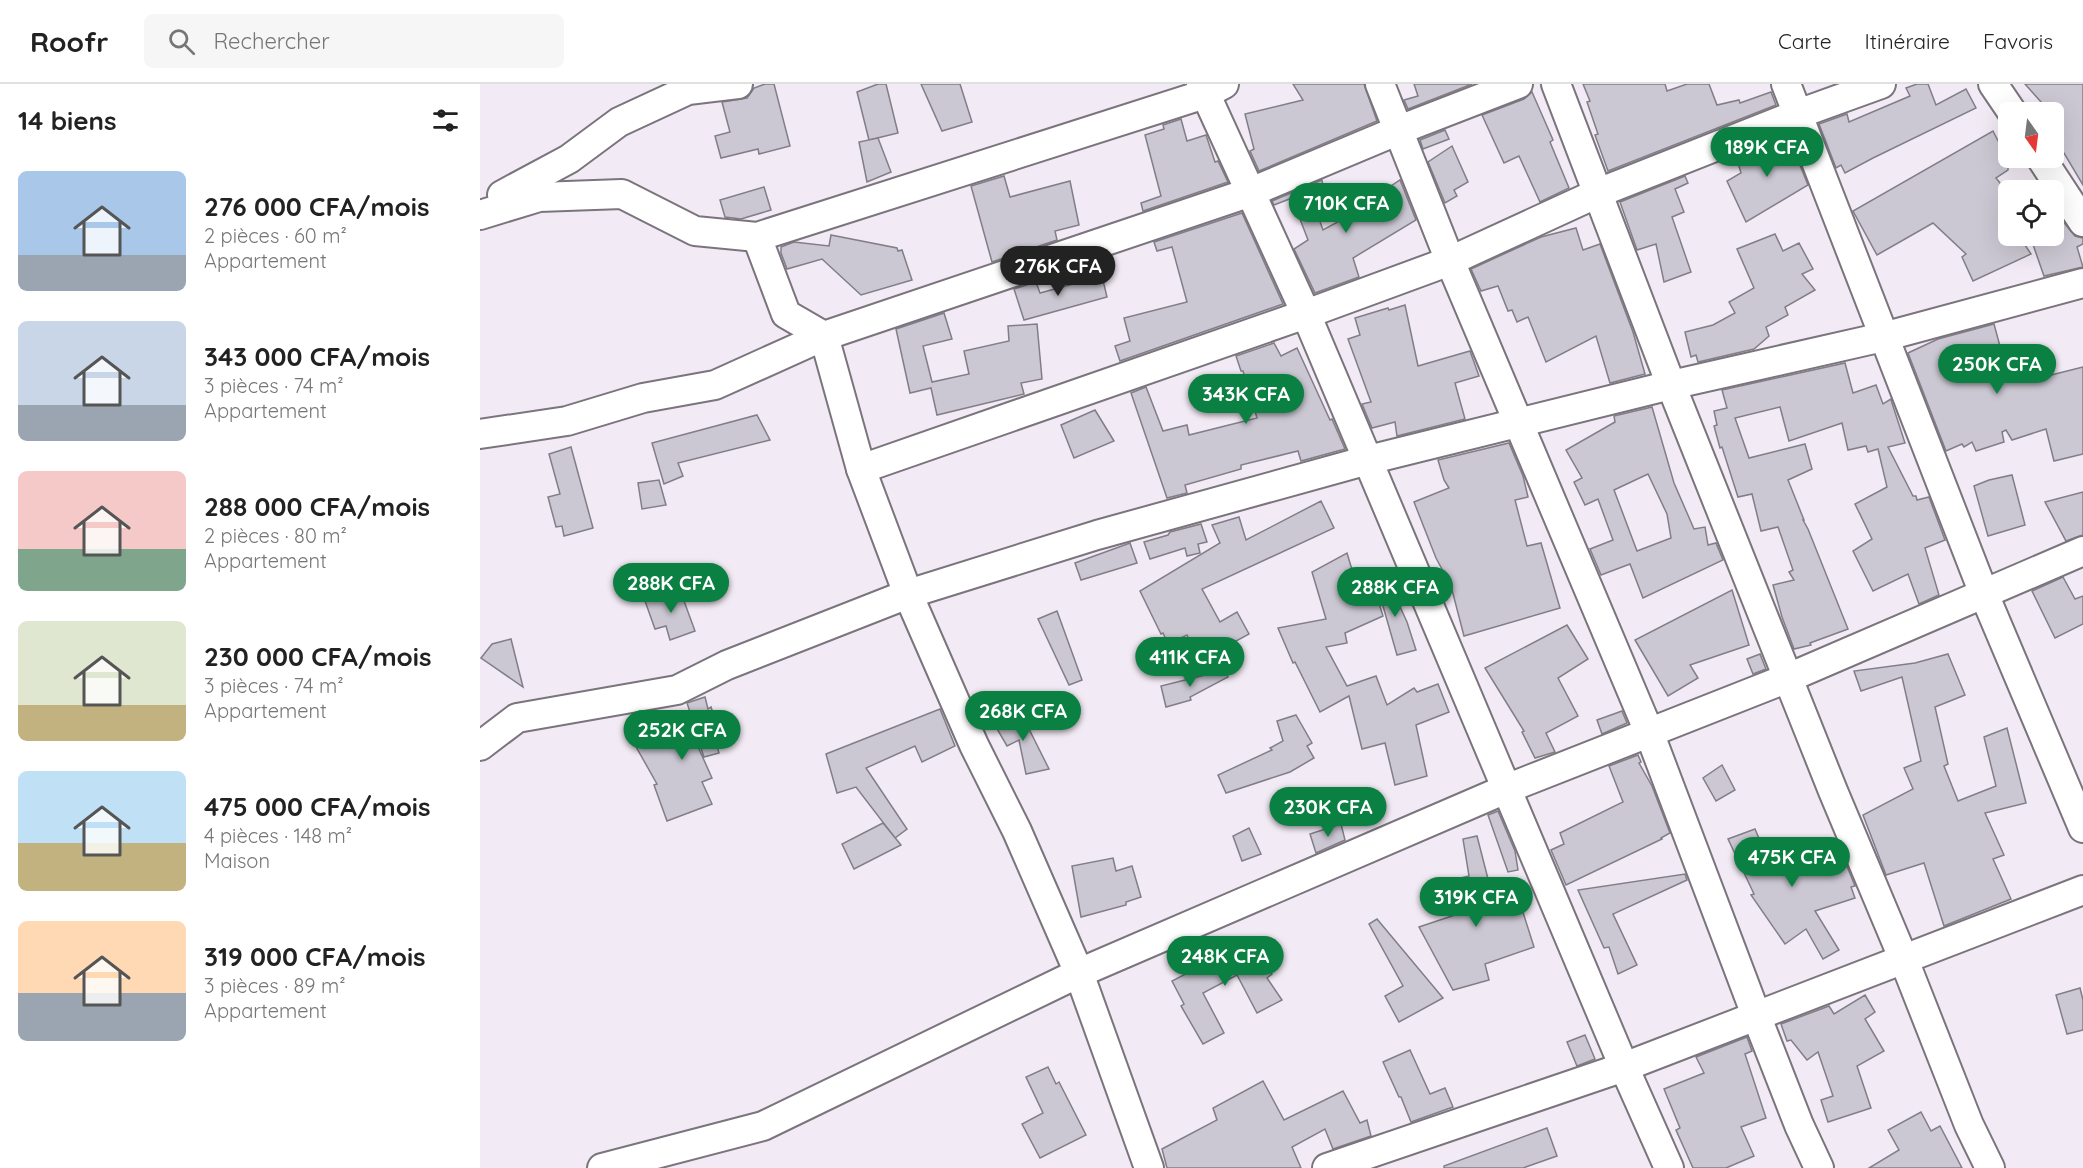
<!DOCTYPE html>
<html lang="fr">
<head>
<meta charset="utf-8">
<style>
	body { margin:0; font-family:Quicksand,sans-serif; background:#f6f6f6; color:#222; height:100vh; display:flex; flex-direction:column; font-size:22px; white-space:nowrap }
	* { box-sizing:border-box; margin:0 }
	p { font-size:20px; color:#767676 }
	.icon { flex:none; width:33px; height:33px; fill:none; stroke:currentColor; stroke-width:2; stroke-linecap:round; stroke-linejoin:round }
	.map { position:relative; flex:1; overflow:hidden }
	.drawer { display:flex; flex-direction:column; background:#fff; width:480px }
	.drawer>* { flex:none }
	.needle { width:39px; rotate:166deg }
	.buttons { position:absolute; left:1518px; top:18px; display:grid; gap:12px }
	.buttons a { display:grid; place-items:center; width:66px; height:66px; border-radius:9px; background:#fff; box-shadow:0 6px 24px #0002; font-size:30px }
	.price { position:absolute; translate:-50% -51px; padding:0 14px; border-radius:21px; background:#0b8043; color:#fff; font-size:20px; line-height:39px; filter:drop-shadow(0 2px 3px #0008) }
	.price::after { content:''; position:absolute; left:50%; top:36px; width:18px; height:14px; margin-left:-9px; background:inherit; clip-path:polygon(0 0,100% 0,50% 100%) }
	.price.selected { background:#222; color:#fff }
	ul { padding:0; list-style:none }
	li { display:flex; align-items:center; gap:18px; height:150px; padding:0 18px }
	li span { display:grid; place-items:center; flex:none; width:168px; height:120px; border-radius:9px; color:#555 }
	li>.icon { margin-inline-start:auto }
	span .icon { width:72px; height:72px; fill:#fffc; stroke-width:1 }
	li b { font-size:26px }
	h2 { display:flex; justify-content:space-between; align-items:center; height:72px; padding:0 18px; font-size:26px }
	header { display:flex; align-items:center; gap:36px; box-sizing:border-box; height:84px; padding:0 30px; background:#fff; border-bottom:2px solid #e0e0e0 }
	header strong { font-size:28px }
	nav { display:flex; gap:33px; margin-inline-start:auto; font-size:21px }
	.search { width:420px; height:54px; background:#f6f6f6; display:flex; align-items:center; gap:15px; box-sizing:border-box; padding:0 21px; border-radius:9px; color:#767676; font-size:22px }
	main { display:flex; flex:1; min-height:0 }
	.map>svg:first-child { display:block }
	.building { fill:#cbc8d3; stroke:#817e88; stroke-width:1.5; fill-rule:evenodd }
	.lines { fill:none; stroke-linecap:round; stroke-linejoin:round }
	.minor-casing { stroke:#7b747d; stroke-width:32 }
	.minor { stroke:#fff; stroke-width:28 }
</style>
</head>
<body>
<header>
<strong>Roofr</strong>
<div class="search"><svg class="icon" aria-label="search" viewBox="0 0 24 24"><circle cx="10" cy="10" r="6"/><path d="M15 15l6 6"/></svg>Rechercher</div>
<nav><a>Carte</a><a>Itinéraire</a><a>Favoris</a></nav>
</header>
<main>
<section class="drawer">
<h2>14 biens<svg class="icon" aria-label="filters" viewBox="0 0 24 24"><path d="M4 7h16M4 17h16"/><circle cx="9" cy="7" r="2"/><circle cx="15" cy="17" r="2"/></svg></h2>
<ul>
<li><span style="background:linear-gradient(#a9c7e8 70%,#9aa5b1 0)"><svg class="icon" aria-label="home" viewBox="0 0 24 24"><path d="M3 11l9-7 9 7M6 9v11h12V9"/></svg></span><div><b>276 000 CFA/mois</b><p>2 pièces · 60 m²</p><p>Appartement</p></div></li>
<li><span style="background:linear-gradient(#c9d6e8 70%,#9aa5b1 0)"><svg class="icon" aria-label="home" viewBox="0 0 24 24"><path d="M3 11l9-7 9 7M6 9v11h12V9"/></svg></span><div><b>343 000 CFA/mois</b><p>3 pièces · 74 m²</p><p>Appartement</p></div></li>
<li><span style="background:linear-gradient(#f6c9c9 65%,#7fa58c 0)"><svg class="icon" aria-label="home" viewBox="0 0 24 24"><path d="M3 11l9-7 9 7M6 9v11h12V9"/></svg></span><div><b>288 000 CFA/mois</b><p>2 pièces · 80 m²</p><p>Appartement</p></div></li>
<li><span style="background:linear-gradient(#dfe7d0 70%,#c2b280 0)"><svg class="icon" aria-label="home" viewBox="0 0 24 24"><path d="M3 11l9-7 9 7M6 9v11h12V9"/></svg></span><div><b>230 000 CFA/mois</b><p>3 pièces · 74 m²</p><p>Appartement</p></div></li>
<li><span style="background:linear-gradient(#bfe0f5 60%,#c2b280 0)"><svg class="icon" aria-label="home" viewBox="0 0 24 24"><path d="M3 11l9-7 9 7M6 9v11h12V9"/></svg></span><div><b>475 000 CFA/mois</b><p>4 pièces · 148 m²</p><p>Maison</p></div></li>
<li><span style="background:linear-gradient(#ffd9b3 60%,#9aa5b1 0)"><svg class="icon" aria-label="home" viewBox="0 0 24 24"><path d="M3 11l9-7 9 7M6 9v11h12V9"/></svg></span><div><b>319 000 CFA/mois</b><p>3 pièces · 89 m²</p><p>Appartement</p></div></li>
</ul>
</section>
<div class="map">
<svg width="1603" height="1084" viewBox="0 0 1603 1084">
	<rect width="100%" height="100%" fill="#f2eaf4"/>
	<g class="building">
		<polygon points="285,0 294,0 310,62 279,70 278,65 241,74 235,52 250,48 242,18 267,14 274,4"/>
		<polygon points="398,0 406,0 418,49 389,56 377,8"/>
		<polygon points="441,0 480,0 492,38 462,47"/>
		<polygon points="813,0 884,0 897,37 779,87 770,67 774,65 765,30 823,16"/>
		<polygon points="934,0 992,0 928,25 924,16 938,12"/>
		<polygon points="1103,0 1185,0 1187,7 1207,0 1229,0 1237,21 1259,16 1260,19 1291,8 1296,21 1128,87 1115,51 1118,50 1107,18 1110,17"/>
		<polygon points="1437,0 1448,0 1456,21 1486,5 1496,24 1393,74 1365,89 1361,81 1356,84 1339,40 1367,30 1369,38 1430,12 1426,4"/>
		<polygon points="1545,0 1603,0 1603,101 1584,69 1574,62 1574,51 1581,41 1574,33 1574,28 1570,28"/>
		<polygon points="1052,8 1073,56 1070,58 1089,104 1060,118 1039,72 1024,79 1002,31 1044,15"/>
		<polygon points="701,35 707,57 726,51 735,78 738,77 748,98 663,127 661,119 681,112 665,51 684,45 683,41"/>
		<polygon points="965,46 969,55 943,65 940,56"/>
		<polygon points="1513,47 1528,76 1528,86 1516,94 1528,109 1528,152 1539,152 1551,170 1493,197 1482,173 1486,170 1453,139 1397,171 1373,127"/>
		<polygon points="1308,52 1328,101 1266,138 1247,97 1261,89 1256,72"/>
		<polygon points="398,54 411,88 387,98 379,58"/>
		<polygon points="972,62 988,98 974,106 977,112 965,119 948,78"/>
		<polygon points="524,92 530,113 590,97 599,141 575,147 577,156 512,178 491,102"/>
		<polygon points="1205,92 1208,99 1195,105 1204,128 1192,133 1211,188 1184,198 1176,160 1157,166 1140,118"/>
		<polygon points="842,96 843,102 829,107 843,146 889,121 887,118 920,96 936,136 873,174 879,193 835,209 814,165 828,156 812,114 794,121 792,117"/>
		<polygon points="284,103 291,126 261,135 245,133 240,116"/>
		<polygon points="762,129 803,220 640,277 635,262 650,257 644,234 707,218 692,163 677,167 674,158"/>
		<polygon points="1581,135 1595,152 1603,154 1603,160 1597,163 1603,183 1564,192 1550,152 1574,152 1574,140"/>
		<polygon points="1096,144 1103,166 1120,160 1153,248 1165,290 1130,299 1116,252 1066,278 1048,233 1037,238 1032,226 1028,227 1018,202 1001,207 991,185 1061,153"/>
		<polygon points="1295,150 1303,167 1319,159 1333,185 1322,190 1335,206 1305,223 1308,231 1286,243 1289,252 1274,265 1218,278 1216,271 1211,273 1205,248 1233,241 1255,229 1249,218 1274,204 1257,165"/>
		<polygon points="351,151 417,164 418,167 422,166 432,196 381,211 342,175 307,185 301,169 301,163 314,158 349,162"/>
		<polygon points="622,192 627,213 544,236 534,205 556,198 560,209"/>
		<polygon points="925,221 938,282 990,267 999,292 975,299 985,335 917,352 915,338 892,344 882,320 891,318 868,255 880,251 875,234 908,224 909,226"/>
		<polygon points="464,229 472,255 443,262 452,298 489,290 484,267 529,257 528,242 557,240 562,295 541,299 544,310 457,331 451,304 430,309 416,245"/>
		<polygon points="1514,240 1521,266 1528,262 1540,287 1568,280 1571,291 1603,283 1603,370 1574,377 1566,345 1532,356 1526,346 1522,348 1524,358 1496,367 1492,358 1484,363 1482,360 1466,367 1428,269 1458,255"/>
		<polygon points="794,259 801,272 817,264 850,336 852,335 865,365 821,377 818,367 761,381 761,385 705,401 707,409 687,414 651,309 666,303 683,347 707,341 709,351 777,334 763,287 761,287 756,272"/>
		<polygon points="1365,279 1373,309 1396,301 1403,320 1411,315 1412,319 1425,359 1408,363 1433,412 1436,412 1437,416 1449,413 1465,456 1445,464 1459,511 1439,520 1428,490 1393,507 1373,467 1392,455 1375,420 1407,403 1398,365 1388,368 1386,362 1368,366 1362,339 1309,357 1300,323 1255,334 1269,374 1325,360 1332,385 1308,396 1324,436 1323,436 1328,445 1368,545 1330,559 1331,561 1314,565 1302,533 1293,501 1314,496 1309,488 1313,486 1298,443 1281,447 1272,410 1258,413 1242,363 1240,364 1234,342 1237,341 1234,327 1247,324 1242,306"/>
		<path d="M 1172,323 L 1194,399 L 1214,445 L 1225,443 L 1228,461 L 1236,459 L 1243,476 L 1163,514 L 1150,480 L 1121,491 L 1110,465 L 1133,456 L 1118,415 L 1105,421 L 1094,398 L 1102,394 L 1086,366 L 1135,338 L 1134,332 ZM 1168,390 L 1187,430 L 1191,454 L 1157,467 L 1134,406 Z"/>
		<polygon points="615,326 634,357 594,374 581,341"/>
		<polygon points="277,331 290,356 198,379 203,392 184,400 172,359"/>
		<polygon points="1029,359 1043,392 1048,413 1035,416 1047,462 1061,459 1080,524 984,552 971,502 956,474 934,418 969,404 964,396 958,376"/>
		<polygon points="91,363 113,444 84,452 82,442 76,443 68,413 80,410 69,370"/>
		<polygon points="1532,391 1545,441 1508,452 1494,402 1509,396"/>
		<polygon points="179,396 186,421 162,425 158,399"/>
		<polygon points="1603,408 1603,451 1586,457 1565,418"/>
		<polygon points="841,417 854,444 722,505 740,538 757,528 769,550 720,577 707,551 688,560 683,549 681,550 660,507 740,459 732,441 759,433 766,456"/>
		<polygon points="721,440 727,458 718,460 720,469 707,472 705,464 670,475 664,458 688,451 690,448"/>
		<polygon points="650,459 657,479 601,496 595,479"/>
		<polygon points="867,469 873,489 888,485 903,532 865,549 867,559 846,563 867,602 896,592 907,621 934,604 937,608 958,600 969,628 936,641 947,692 915,701 905,659 882,665 869,612 840,628 815,578 813,579 798,544 846,535 832,488"/>
		<polygon points="905,490 927,538 936,566 917,571 895,494"/>
		<polygon points="1583,493 1595,515 1603,512 1603,540 1575,554 1552,507"/>
		<polygon points="200,506 215,547 190,556 186,542 175,545 165,517"/>
		<polygon points="1252,506 1269,561 1210,581 1218,594 1188,612 1155,556"/>
		<polygon points="577,527 602,596 589,601 558,535"/>
		<polygon points="1087,541 1108,575 1078,594 1098,632 1066,649 1075,668 1055,674 1042,648 1044,647 1005,584"/>
		<polygon points="31,555 43,603 1,574 12,560"/>
		<polygon points="1280,570 1286,585 1273,590 1267,575"/>
		<polygon points="1468,570 1485,611 1455,623 1468,680 1464,682 1478,717 1516,702 1504,653 1527,644 1546,719 1505,729 1524,771 1513,775 1531,815 1464,842 1444,779 1406,791 1383,731 1433,705 1424,684 1441,677 1422,593 1381,607 1374,587 1435,579"/>
		<polygon points="745,586 748,593 710,613 711,616 686,623 681,602"/>
		<polygon points="225,613 228,625 231,623 237,641 232,643 239,669 224,673 221,664 219,665 232,694 222,698 232,720 187,737 174,701 177,700 155,661 174,657 172,652 211,631 207,619"/>
		<polygon points="460,625 475,662 442,678 435,662 386,684 427,745 415,754 376,703 357,709 346,670"/>
		<polygon points="539,625 569,685 546,690 539,656 527,662 516,643 534,633 533,627"/>
		<polygon points="1142,627 1147,639 1122,650 1117,636"/>
		<polygon points="816,631 832,659 827,662 834,674 810,688 746,709 738,691 792,666 790,664 803,657 797,637"/>
		<polygon points="1158,671 1161,678 1159,679 1172,702 1190,749 1181,754 1182,755 1086,801 1071,766 1084,760 1080,749 1143,718 1129,682"/>
		<polygon points="1242,681 1255,706 1236,717 1223,694"/>
		<polygon points="1018,727 1035,767 1038,786 1028,788 1008,731"/>
		<polygon points="403,739 421,761 374,785 362,760"/>
		<polygon points="861,740 865,756 836,769 830,750"/>
		<polygon points="769,744 781,770 762,777 753,752"/>
		<polygon points="1275,745 1281,759 1300,754 1308,778 1336,765 1345,786 1366,780 1375,802 1371,803 1375,814 1335,827 1359,866 1343,875 1326,845 1305,860 1271,811 1274,810 1248,755"/>
		<polygon points="997,752 1017,830 1041,822 1054,863 1005,880 1009,896 973,906 939,843 981,829 972,796 989,792 983,755"/>
		<polygon points="633,774 636,787 652,782 661,813 646,818 646,821 601,833 592,782"/>
		<polygon points="1205,790 1207,796 1133,830 1157,881 1138,890 1129,863 1124,864 1098,806"/>
		<polygon points="897,835 963,914 919,938 905,912 923,902 889,840"/>
		<polygon points="767,858 769,863 774,860 792,890 787,894 802,916 777,929 757,891 723,909 744,949 723,960 701,922 704,920 692,897"/>
		<polygon points="1600,904 1603,916 1603,946 1587,950 1576,911"/>
		<polygon points="1385,911 1395,928 1385,935 1404,967 1377,982 1391,1024 1348,1038 1341,1016 1353,1012 1338,968 1327,976 1311,956 1307,957 1301,940 1349,922 1354,930"/>
		<polygon points="1105,951 1115,975 1097,982 1087,958"/>
		<polygon points="1267,953 1272,967 1265,970 1286,1034 1261,1043 1274,1072 1246,1084 1213,1084 1196,1046 1200,1044 1184,1005 1224,989 1216,973"/>
		<polygon points="930,966 950,1010 965,1004 973,1023 931,1038 921,1013 919,1013 903,978"/>
		<polygon points="568,983 576,1000 579,998 606,1051 560,1074 542,1040 563,1029 546,993"/>
		<polygon points="783,997 804,1036 863,1007 880,1039 887,1036 891,1052 853,1065 845,1045 812,1063 821,1084 687,1084 682,1065 737,1036 733,1024"/>
		<polygon points="1441,1028 1451,1047 1460,1042 1482,1084 1389,1084 1419,1066 1408,1046"/>
		<polygon points="1067,1044 1077,1072 1043,1084 964,1084 964,1082"/>
	</g>
	<g class="lines">
		<defs>
			<g id="minor">
				<polyline points="721,0 826,230 1144,983 1189,1084"/>
				<polyline points="900,0 970,177 1169,648 1276,931 1319,1041 1339,1084"/>
				<polyline points="1076,0 1191,301 1353,707 1424,876 1489,1041 1510,1084"/>
				<polyline points="1306,0 1504,510 1603,744"/>
				<polyline points="1513,0 1532,28"/>
				<polyline points="1561,74 1603,138"/>
				<polyline points="22,111 89,75 139,38 208,6 258,0"/>
				<polyline points="0,131 59,113 142,110 215,147 277,153 725,10 744,0"/>
				<polyline points="277,153 306,230 344,252 381,385 428,510 494,661 537,747 599,889 669,1084"/>
				<polyline points="0,350 87,337 163,314 235,301 344,252 771,108 919,46 1038,0"/>
				<polyline points="381,385 826,230 970,177 1118,109 1318,30 1401,0"/>
				<polyline points="0,662 37,634 197,606 247,581 428,510 617,451 888,376 1191,301 1403,253 1603,199"/>
				<polyline points="122,1084 283,1042 599,889 1026,705 1308,594 1603,467"/>
				<polyline points="847,1084 1144,983 1603,806"/>
			</g>
		</defs>
		<use href="#minor" class="minor-casing"/>
		<use href="#minor" class="minor"/>
	</g>
</svg>
<div class="buttons">
<a><svg class="needle" viewBox="-14 -14 28 28"><path d="M0-13l5 13h-10z" fill="#e53935"/><path d="M0 13l5-13h-10z" fill="#767676"/></svg></a>
<a><svg class="icon" aria-label="locate" viewBox="0 0 24 24"><circle cx="12" cy="12" r="6"/><path d="M12 2v4M12 18v4M2 12h4M18 12h4"/></svg></a>
</div>
<b class="price" style="left:1287px;top:94px">189K CFA</b>
<b class="price" style="left:866px;top:150px">710K CFA</b>
<b class="price selected" style="left:578px;top:213px">276K CFA</b>
<b class="price" style="left:1517px;top:311px">250K CFA</b>
<b class="price" style="left:766px;top:341px">343K CFA</b>
<b class="price" style="left:191px;top:530px">288K CFA</b>
<b class="price" style="left:915px;top:534px">288K CFA</b>
<b class="price" style="left:710px;top:604px">411K CFA</b>
<b class="price" style="left:543px;top:658px">268K CFA</b>
<b class="price" style="left:202px;top:677px">252K CFA</b>
<b class="price" style="left:848px;top:754px">230K CFA</b>
<b class="price" style="left:1312px;top:804px">475K CFA</b>
<b class="price" style="left:996px;top:844px">319K CFA</b>
<b class="price" style="left:745px;top:903px">248K CFA</b>
</div>
</main>
</body>
</html>
